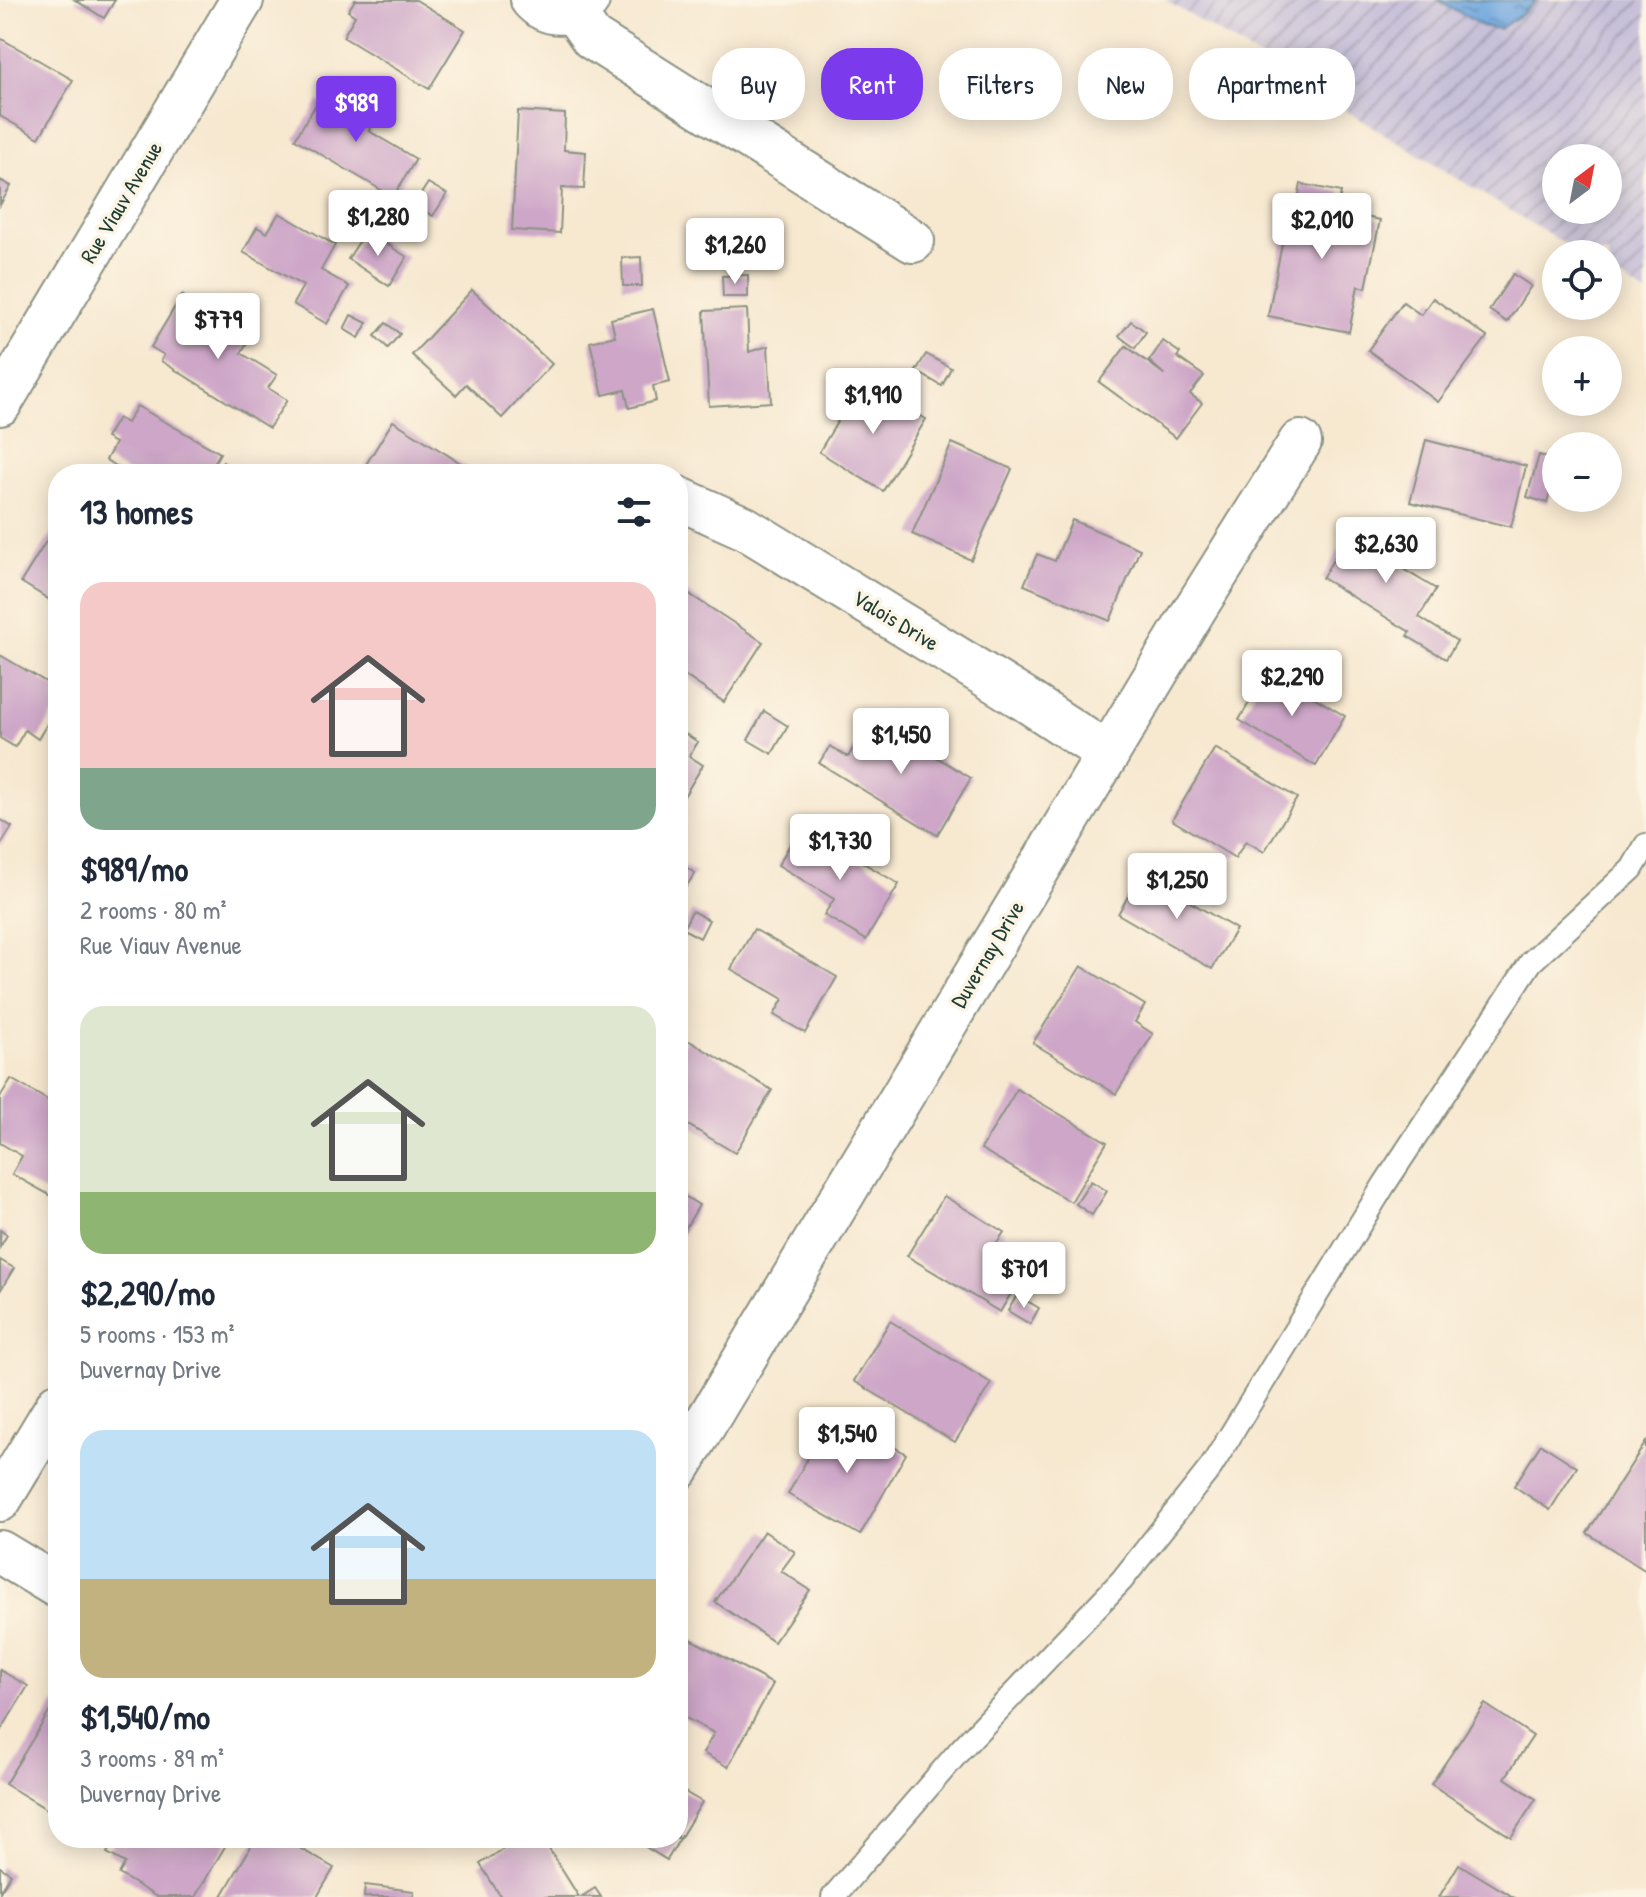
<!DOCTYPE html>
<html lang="en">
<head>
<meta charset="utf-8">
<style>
	body { margin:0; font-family:"Patrick Hand",sans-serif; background:#f2f2f3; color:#1f2937; height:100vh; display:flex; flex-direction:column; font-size:30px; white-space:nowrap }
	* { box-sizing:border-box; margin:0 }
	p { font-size:26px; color:#747a83 }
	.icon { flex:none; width:44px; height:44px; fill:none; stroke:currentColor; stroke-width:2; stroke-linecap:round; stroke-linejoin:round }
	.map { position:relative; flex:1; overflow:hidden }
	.drawer { position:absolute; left:48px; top:464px; width:640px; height:1384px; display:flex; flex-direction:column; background:#fff; border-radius:32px; box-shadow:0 4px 20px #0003 }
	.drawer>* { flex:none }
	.banner { position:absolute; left:712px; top:48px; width:760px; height:72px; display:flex; gap:16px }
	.needle { width:52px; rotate:32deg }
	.buttons { position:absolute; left:1542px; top:144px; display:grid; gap:16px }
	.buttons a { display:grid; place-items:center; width:80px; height:80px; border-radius:50%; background:#fff; box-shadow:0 4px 20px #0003; font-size:40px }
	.price { position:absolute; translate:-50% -68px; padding:0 18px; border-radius:8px; background:#fff; color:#222; font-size:26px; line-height:52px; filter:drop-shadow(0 2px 4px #0008) }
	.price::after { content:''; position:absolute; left:50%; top:48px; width:24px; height:18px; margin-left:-12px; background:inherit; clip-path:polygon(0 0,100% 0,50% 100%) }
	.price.current { background:#7c3aed; color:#fff }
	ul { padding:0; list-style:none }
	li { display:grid; align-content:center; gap:16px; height:424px; padding:0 32px }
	li span { display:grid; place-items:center; height:248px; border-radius:24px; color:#555 }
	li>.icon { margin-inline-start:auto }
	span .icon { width:144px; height:144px; fill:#fffc; stroke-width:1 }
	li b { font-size:34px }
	h2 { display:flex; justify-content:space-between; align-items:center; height:96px; padding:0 32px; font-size:34px }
	.tag { padding:0 28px; border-radius:32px; background:#fff; box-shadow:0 4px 20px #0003; font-size:28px; line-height:72px }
	.tag.current { background:#7c3aed; color:#fff }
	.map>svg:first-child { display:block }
	.industrial { fill:url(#industrial-furrows); fill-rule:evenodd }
	.water { fill:url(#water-ripples); stroke:#48728a; stroke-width:2 }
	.building { fill:#cda6c8 }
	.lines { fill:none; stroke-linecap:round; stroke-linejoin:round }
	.service-casing { stroke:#8b9282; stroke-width:26 }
	.minor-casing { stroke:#8b9282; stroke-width:46 }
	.service { stroke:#fff; stroke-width:22 }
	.minor { stroke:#fff; stroke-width:42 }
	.labels { text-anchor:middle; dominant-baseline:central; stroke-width:7; stroke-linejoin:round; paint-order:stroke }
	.street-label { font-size:22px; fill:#1f3d34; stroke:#fcf5e5 }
</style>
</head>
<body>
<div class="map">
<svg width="1646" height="1897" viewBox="0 0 1646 1897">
	<defs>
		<pattern id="industrial-furrows" width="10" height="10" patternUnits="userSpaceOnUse" patternTransform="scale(2)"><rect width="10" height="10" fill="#c7c0d9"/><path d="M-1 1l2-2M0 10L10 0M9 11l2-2" fill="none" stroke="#a19db1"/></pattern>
		<pattern id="water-ripples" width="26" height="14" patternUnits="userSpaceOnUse" patternTransform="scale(2)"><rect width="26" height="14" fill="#71a7df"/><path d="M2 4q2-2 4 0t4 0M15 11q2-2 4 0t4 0" fill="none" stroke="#5c89b6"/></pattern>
	</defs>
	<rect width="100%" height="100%" fill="#fcf5e5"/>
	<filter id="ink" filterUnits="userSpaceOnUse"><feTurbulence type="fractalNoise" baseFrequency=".0125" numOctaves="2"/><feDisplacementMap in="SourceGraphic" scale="16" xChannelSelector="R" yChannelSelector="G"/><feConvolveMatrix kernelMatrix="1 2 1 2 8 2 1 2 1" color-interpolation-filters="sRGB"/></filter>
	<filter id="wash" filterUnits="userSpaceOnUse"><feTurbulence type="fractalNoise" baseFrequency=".006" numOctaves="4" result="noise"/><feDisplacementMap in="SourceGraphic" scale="32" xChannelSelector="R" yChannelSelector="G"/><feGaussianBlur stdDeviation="1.8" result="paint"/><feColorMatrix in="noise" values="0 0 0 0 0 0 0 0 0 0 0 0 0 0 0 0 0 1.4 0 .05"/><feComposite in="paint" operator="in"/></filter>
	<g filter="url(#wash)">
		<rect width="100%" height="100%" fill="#f7e8d0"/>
		<path class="industrial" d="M 1165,0 L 1646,0 L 1646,294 L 1608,270 L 1608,254 L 1581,254 ZM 1556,158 L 1608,158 L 1608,210 L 1556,210 Z"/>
		<polygon class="water" points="1439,0 1536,0 1522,14 1499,29 1482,26"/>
		<g id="blocks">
			<g class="building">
				<polygon points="75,0 115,0 104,18"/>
				<polygon points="355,0 416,0 465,30 429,89 343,37 355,16 348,11"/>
				<polygon points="0,38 73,80 39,138 0,116"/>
				<polygon points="345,95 378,115 369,131 416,159 393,197 295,139 318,101 335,111"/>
				<polygon points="518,111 565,114 564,150 586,152 584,189 562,188 560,233 512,230"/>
				<polygon points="0,180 11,186 0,205"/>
				<polygon points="428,183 447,194 433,216 414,205"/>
				<polygon points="1301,184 1341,192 1337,211 1380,220 1366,288 1358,286 1349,332 1268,316 1290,202 1297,204"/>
				<polygon points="279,213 335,245 321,270 349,286 327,324 293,304 303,286 243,252 257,227 267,233"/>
				<polygon points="366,231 407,257 389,286 348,259"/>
				<polygon points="641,257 642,286 623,286 622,258"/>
				<polygon points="1513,274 1531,286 1507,322 1489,310"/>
				<polygon points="748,275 748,297 723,297 722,276"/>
				<polygon points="472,290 552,364 502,418 466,384 456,395 412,355"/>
				<polygon points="182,295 250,337 241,353 277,375 268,388 287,400 269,428 161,361 164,355 151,347"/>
				<polygon points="1433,298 1487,337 1438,402 1368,350 1403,302 1421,315"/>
				<polygon points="653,309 670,382 653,386 656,401 629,408 625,390 603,395 590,342 615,336 611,319"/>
				<polygon points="747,309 749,352 768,346 771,402 709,406 704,311"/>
				<polygon points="351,315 367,323 359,338 344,329"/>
				<polygon points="1131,321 1146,332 1135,348 1119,336"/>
				<polygon points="386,323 400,334 388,348 375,336"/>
				<polygon points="1163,341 1180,353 1177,357 1204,376 1190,394 1202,403 1176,438 1099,382 1126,346 1165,375 1149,361"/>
				<polygon points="926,354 951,368 942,386 916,371"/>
				<polygon points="862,381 926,419 883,491 819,452"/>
				<polygon points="137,406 220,453 208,474 195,468 191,474 130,474 106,460 115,443 106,438 118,418 127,423"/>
				<polygon points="393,421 478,474 360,474"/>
				<polygon points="1426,440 1526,466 1511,527 1410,502"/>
				<polygon points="952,443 1012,469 971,560 912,534"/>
				<polygon points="1539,455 1556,460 1556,470 1547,503 1527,497"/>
				<polygon points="223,462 242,474 217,474"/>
				<polygon points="1358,519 1403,546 1393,563 1436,589 1419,617 1457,641 1446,659 1407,636 1410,632 1322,578"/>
				<polygon points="1072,520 1140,549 1110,621 1024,585 1037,554 1055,561"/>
				<polygon points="58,522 58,605 21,582"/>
				<polygon points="680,588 763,642 724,702 678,671 678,591"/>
				<polygon points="0,655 58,689 58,706 38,739 25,730 15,747 0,738"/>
				<polygon points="1268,670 1345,716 1316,766 1239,720"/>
				<polygon points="764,711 788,726 772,754 748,740"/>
				<polygon points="872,718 971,778 937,835 819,763 830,746 848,757"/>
				<polygon points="679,730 698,742 689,756 703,765 678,806"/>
				<polygon points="1215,748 1297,798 1264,852 1246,841 1235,858 1172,820"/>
				<polygon points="0,819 12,827 0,846"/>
				<polygon points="801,826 899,884 866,940 824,915 834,899 778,865"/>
				<polygon points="678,862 695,873 686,887 678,882"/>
				<polygon points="1141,873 1236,929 1212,969 1118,914"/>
				<polygon points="692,911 709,920 700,938 683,929"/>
				<polygon points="754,929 837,977 805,1033 774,1015 783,999 731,969"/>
				<polygon points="1081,966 1145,1005 1135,1022 1153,1034 1116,1094 1033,1043"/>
				<polygon points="686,1039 772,1090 735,1153 678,1119 678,1053"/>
				<polygon points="11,1079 58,1106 57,1199 12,1174 22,1156 0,1143 0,1097"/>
				<polygon points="1017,1089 1107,1142 1071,1202 981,1149"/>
				<polygon points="1091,1181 1107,1191 1092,1215 1076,1204"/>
				<polygon points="678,1192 699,1205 678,1241"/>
				<polygon points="944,1196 1004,1232 993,1249 1026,1268 1000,1312 907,1256"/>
				<polygon points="0,1230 7,1235 0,1247"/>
				<polygon points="0,1260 14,1268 0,1291"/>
				<polygon points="1017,1295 1039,1308 1030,1324 1008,1311"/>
				<polygon points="890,1321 991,1383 955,1442 854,1381"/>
				<polygon points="839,1416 906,1454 860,1535 788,1494 822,1432 828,1436"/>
				<polygon points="1646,1442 1646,1571 1587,1533"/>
				<polygon points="1541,1444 1577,1467 1550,1510 1514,1486"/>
				<polygon points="764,1531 795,1552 781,1571 810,1590 774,1642 715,1602"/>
				<polygon points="678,1632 773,1684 728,1767 703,1753 714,1733 678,1714"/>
				<polygon points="0,1670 28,1686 0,1732"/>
				<polygon points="55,1703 58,1705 58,1816 5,1784"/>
				<polygon points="1485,1704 1533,1736 1505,1778 1536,1799 1511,1837 1431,1784"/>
				<polygon points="678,1788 702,1802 667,1860 631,1838 678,1838"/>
				<polygon points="116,1838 230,1838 195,1897 157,1897 119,1874 125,1863 107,1853"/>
				<polygon points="256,1838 282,1838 334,1868 317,1897 222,1896"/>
				<polygon points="521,1838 542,1838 579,1897 501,1897 480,1864"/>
				<polygon points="1459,1864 1513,1897 1439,1897"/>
				<polygon points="0,1867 11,1874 0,1892"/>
				<polygon points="365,1885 414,1891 413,1897 364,1897"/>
				<polygon points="595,1888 601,1897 581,1897"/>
			</g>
		</g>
	</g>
	<g filter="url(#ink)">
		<use href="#blocks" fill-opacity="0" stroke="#8b9282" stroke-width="2"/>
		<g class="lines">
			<defs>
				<polyline id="service" points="833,1897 961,1749 1122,1580 1211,1467 1384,1185 1531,962 1632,869 1646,845"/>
				<g id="minor">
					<path d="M 532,0 C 548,17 572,17 588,0"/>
					<polyline points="573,11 592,38 913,241"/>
					<polyline points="0,404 242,0"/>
					<polyline points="678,498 745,528 1024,699 1108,754"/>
					<polyline points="678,1469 1195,609 1300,442"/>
					<polyline points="0,1500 58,1404"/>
					<polyline points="0,1552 58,1587"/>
				</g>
			</defs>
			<use href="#service" class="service-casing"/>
			<use href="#minor" class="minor-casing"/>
			<use href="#service" class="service"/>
			<use href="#minor" class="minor"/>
		</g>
	</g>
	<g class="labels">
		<g class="street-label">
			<text transform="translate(121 202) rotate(-59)">Rue Viauv Avenue</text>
			<text transform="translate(896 620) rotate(31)">Valois Drive</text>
			<text transform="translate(987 954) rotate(-59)">Duvernay Drive</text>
		</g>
	</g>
</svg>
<div class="buttons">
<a><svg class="needle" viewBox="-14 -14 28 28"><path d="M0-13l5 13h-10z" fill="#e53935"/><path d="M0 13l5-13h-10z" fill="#747a83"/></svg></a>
<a><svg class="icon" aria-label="locate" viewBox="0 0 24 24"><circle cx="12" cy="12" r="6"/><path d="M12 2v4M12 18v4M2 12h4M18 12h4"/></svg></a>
<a>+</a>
<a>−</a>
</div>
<b class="price current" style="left:356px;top:144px">$989</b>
<b class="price" style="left:378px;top:258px">$1,280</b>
<b class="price" style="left:1322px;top:261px">$2,010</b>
<b class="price" style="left:735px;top:286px">$1,260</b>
<b class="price" style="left:218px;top:361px">$779</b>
<b class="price" style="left:873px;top:436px">$1,910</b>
<b class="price" style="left:1386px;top:585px">$2,630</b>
<b class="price" style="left:1292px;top:718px">$2,290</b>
<b class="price" style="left:901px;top:776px">$1,450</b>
<b class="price" style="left:840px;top:882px">$1,730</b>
<b class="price" style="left:1177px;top:921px">$1,250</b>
<b class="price" style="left:1024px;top:1310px">$701</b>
<b class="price" style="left:847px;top:1475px">$1,540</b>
<div class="banner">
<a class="tag">Buy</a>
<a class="tag current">Rent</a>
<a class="tag">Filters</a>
<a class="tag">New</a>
<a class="tag">Apartment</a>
</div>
<section class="drawer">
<h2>13 homes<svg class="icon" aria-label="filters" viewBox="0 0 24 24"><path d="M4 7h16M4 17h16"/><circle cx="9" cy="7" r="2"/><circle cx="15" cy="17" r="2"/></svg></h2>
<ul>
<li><span style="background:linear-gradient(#f6c9c9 75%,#7fa58c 0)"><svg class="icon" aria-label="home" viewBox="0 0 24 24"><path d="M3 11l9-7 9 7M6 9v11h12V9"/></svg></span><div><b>$989/mo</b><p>2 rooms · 80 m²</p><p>Rue Viauv Avenue</p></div></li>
<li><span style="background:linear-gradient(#dfe7d0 75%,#8fb573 0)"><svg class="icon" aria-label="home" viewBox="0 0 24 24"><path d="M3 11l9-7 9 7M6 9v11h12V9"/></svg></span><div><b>$2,290/mo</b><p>5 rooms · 153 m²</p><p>Duvernay Drive</p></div></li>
<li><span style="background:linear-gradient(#bfe0f5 60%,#c2b280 0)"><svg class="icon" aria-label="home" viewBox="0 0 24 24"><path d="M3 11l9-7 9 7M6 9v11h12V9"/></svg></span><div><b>$1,540/mo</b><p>3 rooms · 89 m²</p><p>Duvernay Drive</p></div></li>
</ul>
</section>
</div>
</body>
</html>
